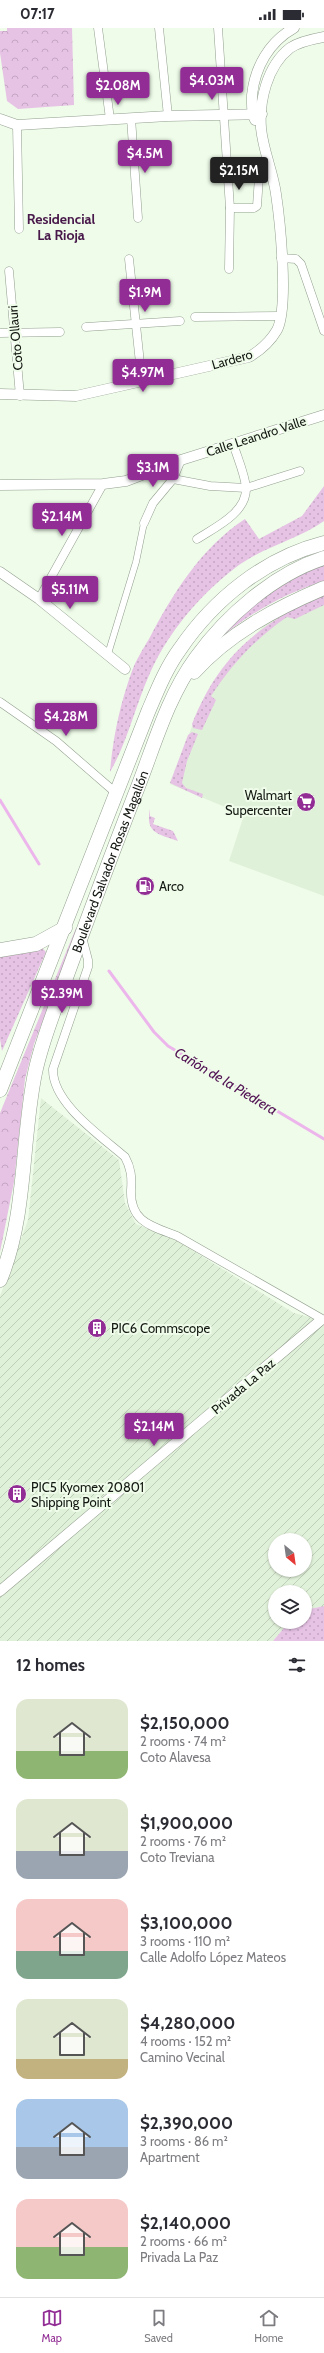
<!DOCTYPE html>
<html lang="en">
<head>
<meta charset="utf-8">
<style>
	body { margin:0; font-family:Cabin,sans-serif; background:#f7f7f7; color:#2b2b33; height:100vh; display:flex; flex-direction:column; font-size:15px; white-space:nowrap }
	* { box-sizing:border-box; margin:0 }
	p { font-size:13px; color:#7c7c81 }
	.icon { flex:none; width:22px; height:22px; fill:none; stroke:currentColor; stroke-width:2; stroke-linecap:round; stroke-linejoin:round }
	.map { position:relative; height:1613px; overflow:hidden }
	.side { display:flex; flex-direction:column; background:#fff; flex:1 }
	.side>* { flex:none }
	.needle { width:26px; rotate:151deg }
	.fabs { position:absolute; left:268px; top:1505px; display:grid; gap:8px }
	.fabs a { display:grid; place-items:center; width:44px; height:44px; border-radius:50%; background:#fff; box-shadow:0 1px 3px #0004; font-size:20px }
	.price { position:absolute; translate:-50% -34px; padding:0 9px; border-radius:4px; background:#912d94; color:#fff; font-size:13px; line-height:26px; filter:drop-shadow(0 1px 2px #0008) }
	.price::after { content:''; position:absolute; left:50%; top:24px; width:12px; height:9px; margin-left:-6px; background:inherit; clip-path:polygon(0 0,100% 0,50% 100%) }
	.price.on { background:#222; color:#fff }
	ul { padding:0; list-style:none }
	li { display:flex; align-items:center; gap:12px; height:100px; padding:0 16px }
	li span { display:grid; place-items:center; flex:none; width:112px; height:80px; border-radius:12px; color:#555 }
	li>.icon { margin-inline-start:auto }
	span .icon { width:48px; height:48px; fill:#fffc; stroke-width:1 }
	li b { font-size:17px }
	h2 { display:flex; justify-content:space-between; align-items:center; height:48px; padding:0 16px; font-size:17px }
	.status { display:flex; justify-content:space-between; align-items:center; height:28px; padding:0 20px; background:#fff; direction:ltr }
	.status svg { height:11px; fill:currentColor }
	.dock { display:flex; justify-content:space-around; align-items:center; height:56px; border-top:1px solid #e1e1e2; background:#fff; font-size:11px; color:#7c7c81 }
	.dock a { display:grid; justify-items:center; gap:2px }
	.dock .on { color:#912d94 }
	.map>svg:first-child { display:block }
	.built { fill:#e0f1d9 }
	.industrial { fill:url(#industrial-furrows); fill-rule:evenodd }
	.grass { fill:url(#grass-dots) }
	.park { fill:url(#park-crowns) }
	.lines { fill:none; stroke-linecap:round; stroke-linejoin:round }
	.stream { stroke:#ecb5eb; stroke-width:3 }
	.pedestrian-casing { stroke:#929e8e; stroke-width:7 }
	.minor-casing { stroke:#929e8e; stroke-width:9 }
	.tertiary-casing { stroke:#929e8e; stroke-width:11 }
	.trunk-casing { stroke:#929e8e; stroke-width:15 }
	.pedestrian { stroke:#fff; stroke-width:6 }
	.minor { stroke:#fff; stroke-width:8 }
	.tertiary { stroke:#fff; stroke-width:10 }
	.trunk { stroke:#fff; stroke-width:14 }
	.labels { text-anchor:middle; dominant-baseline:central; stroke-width:4; stroke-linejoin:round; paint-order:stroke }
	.street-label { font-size:13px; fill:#141812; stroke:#effcea }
	.poi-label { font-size:13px; fill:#141812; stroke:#effcea; text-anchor:start }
	.neighbourhood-label { font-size:14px; font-weight:bold; fill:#48194a; stroke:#effcea }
	.water-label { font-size:14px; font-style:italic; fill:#511253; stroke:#effcea }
</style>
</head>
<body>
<div class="status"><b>07:17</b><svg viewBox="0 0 49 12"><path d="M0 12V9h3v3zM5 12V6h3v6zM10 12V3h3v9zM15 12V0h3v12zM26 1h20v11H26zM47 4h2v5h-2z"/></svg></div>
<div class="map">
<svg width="324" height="1613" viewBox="0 0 324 1613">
	<defs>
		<pattern id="industrial-furrows" width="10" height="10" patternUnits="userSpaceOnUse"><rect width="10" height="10" fill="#e0f1d9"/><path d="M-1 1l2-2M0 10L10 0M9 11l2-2" fill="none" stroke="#bfceb9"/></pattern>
		<pattern id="grass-dots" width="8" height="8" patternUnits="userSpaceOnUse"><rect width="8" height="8" fill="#e6c2e5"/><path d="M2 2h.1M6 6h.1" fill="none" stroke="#c4a6c3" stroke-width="1.8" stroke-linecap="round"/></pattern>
		<pattern id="park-crowns" width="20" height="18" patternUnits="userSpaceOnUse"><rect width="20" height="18" fill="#e6c2e5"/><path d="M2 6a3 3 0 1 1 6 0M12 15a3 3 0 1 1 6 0" fill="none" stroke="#c4a6c3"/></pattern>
	</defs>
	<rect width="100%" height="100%" fill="#effcea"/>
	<polygon class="built" points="324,567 324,868 229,833 244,787 170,756 199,680 227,638 268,593"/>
	<path class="industrial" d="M 41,1070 L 119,1132 L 125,1175 L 136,1196 L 174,1211 L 294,1285 L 324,1293 L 324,1578 L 305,1582 L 305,1564 L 275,1564 L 275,1594 L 289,1594 L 273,1613 L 0,1613 L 0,1268 L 28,1192 ZM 275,1512 L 305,1512 L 305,1542 L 275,1542 Z"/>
	<g class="grass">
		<path d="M 324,458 L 324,493 C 297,512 262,519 235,540 C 199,568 169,603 150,645 C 135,678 128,713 110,744 C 113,709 120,676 132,643 C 136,632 143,621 149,611 C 173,565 201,520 245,491 L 259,511 L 302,488 Z"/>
		<path d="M 324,537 L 324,553 C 282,566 247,587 214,615 L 262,569 L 304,545 Z"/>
		<path d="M 324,567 L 324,577 L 295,591 L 287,589 C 255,611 232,636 211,668 L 216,672 L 202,702 L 193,700 L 192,696 C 212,646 238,614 285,586 C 298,579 310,572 324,567 Z"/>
		<polygon points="192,704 198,706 187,733 182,755 186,760 203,766 202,770 170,755 188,707"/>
		<path d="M 150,781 L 150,788 L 155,790 L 153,796 L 173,803 L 178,813 C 158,806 145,805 150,781 Z"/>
		<polygon points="42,920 46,924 2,1023 0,1011 0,928"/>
		<polygon points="324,1578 324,1613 273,1613 289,1594 305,1594 305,1582"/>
	</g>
	<g class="park">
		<polygon points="7,0 72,0 74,77 18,81 7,73 0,25 0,3 7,3"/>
		<polygon points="76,900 77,902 34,1016 25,1051 14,1154 0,1224 0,1085"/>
	</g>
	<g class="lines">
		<g class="stream">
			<polyline points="0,772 39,836"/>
			<polyline points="109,943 154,1004 168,1018 324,1111"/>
		</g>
		<defs>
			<polyline id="pedestrian" points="108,626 136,534 144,495"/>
			<g id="minor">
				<polyline points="98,0 110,91"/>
				<polyline points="159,0 168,88"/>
				<polyline points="218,0 230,180 229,241"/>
				<polyline points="131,90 138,190"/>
				<polyline points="17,97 19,201"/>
				<polyline points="230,180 254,180 257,178 259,149 270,140"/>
				<polyline points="281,230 296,231 301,236 324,303"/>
				<polyline points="129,231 142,354"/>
				<polyline points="9,243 20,368"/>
				<polyline points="195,289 280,288"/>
				<polyline points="86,299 180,293"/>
				<polyline points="0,305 60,304"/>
				<polyline points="173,451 210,458 246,460 300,443"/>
				<polyline points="144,495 153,475 173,451 181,432"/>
				<path d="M 197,511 C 214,500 247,485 246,460 C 245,446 237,429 233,415"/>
				<polyline points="39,571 103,456"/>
				<polyline points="0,674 56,713 116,765"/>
				<path d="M 82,909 L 88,932 L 88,939 L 53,1041 C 52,1075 101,1108 125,1129 C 131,1140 132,1149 131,1162 C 130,1194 151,1198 177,1208 L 324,1292"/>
			</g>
			<g id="tertiary">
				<polyline points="0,91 17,97 168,88 262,86"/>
				<path d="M 255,92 C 251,84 252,76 252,67 C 255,39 269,14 294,0"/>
				<path d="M 0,366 L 76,368 L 249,329 C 261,322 270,314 277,302 C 289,279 280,193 276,166 C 273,144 263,122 261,100 C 259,73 267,38 290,20 C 299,14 313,11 324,9"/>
				<polyline points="0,457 103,456 126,453 181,432 324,387"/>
				<polyline points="0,544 39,571 125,641"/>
				<polyline points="0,1563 321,1292"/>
			</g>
			<g id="trunk">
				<path d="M 194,644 C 229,605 277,580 324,560"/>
				<polyline points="0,922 36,916 65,900"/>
				<path d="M 0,1062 L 148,684 C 157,663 166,640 180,621 C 214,571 265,530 324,515"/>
				<path id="s1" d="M 0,1252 C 27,1187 21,1113 35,1045 C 42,1011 56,979 67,947 C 89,887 111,828 134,769 C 153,722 166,671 196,630 C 226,588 274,546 324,530"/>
			</g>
		</defs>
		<use href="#pedestrian" class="pedestrian-casing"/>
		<use href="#minor" class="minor-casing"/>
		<use href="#tertiary" class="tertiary-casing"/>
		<use href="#trunk" class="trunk-casing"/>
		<use href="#pedestrian" class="pedestrian"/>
		<use href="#minor" class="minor"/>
		<use href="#tertiary" class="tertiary"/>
		<use href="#trunk" class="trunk"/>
	</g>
	<defs>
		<symbol id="supermarket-disc" viewBox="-11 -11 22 22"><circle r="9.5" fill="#912d94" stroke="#effcea"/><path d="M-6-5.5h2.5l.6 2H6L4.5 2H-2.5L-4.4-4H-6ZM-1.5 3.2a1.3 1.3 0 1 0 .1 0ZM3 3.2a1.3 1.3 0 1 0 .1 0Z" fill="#fff"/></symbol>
		<symbol id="fuel-disc" viewBox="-11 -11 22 22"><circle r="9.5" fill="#912d94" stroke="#effcea"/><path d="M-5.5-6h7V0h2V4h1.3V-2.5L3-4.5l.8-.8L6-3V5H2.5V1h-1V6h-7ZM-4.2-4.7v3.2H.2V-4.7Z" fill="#fff"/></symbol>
		<symbol id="building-disc" viewBox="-11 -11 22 22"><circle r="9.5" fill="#912d94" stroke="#effcea"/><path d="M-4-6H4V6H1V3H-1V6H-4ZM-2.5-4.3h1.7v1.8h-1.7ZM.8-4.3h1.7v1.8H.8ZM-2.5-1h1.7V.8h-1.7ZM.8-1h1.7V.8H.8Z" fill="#fff"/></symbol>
	</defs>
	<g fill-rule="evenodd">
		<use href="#supermarket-disc" x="295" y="763" width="22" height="22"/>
		<use href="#fuel-disc" x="134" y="847" width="22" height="22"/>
		<use href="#building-disc" x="86" y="1289" width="22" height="22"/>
		<use href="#building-disc" x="6" y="1455" width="22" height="22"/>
	</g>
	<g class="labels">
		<g class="street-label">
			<text transform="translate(15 310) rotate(-95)">Coto Ollauri</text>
			<text transform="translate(232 331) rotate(-16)">Lardero</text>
			<text transform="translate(256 408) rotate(-18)">Calle Leandro Valle</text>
			<text stroke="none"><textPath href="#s1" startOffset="435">Boulevard Salvador Rosas Magallón</textPath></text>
			<text transform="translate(243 1358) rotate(-40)">Privada La Paz</text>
		</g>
		<g class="poi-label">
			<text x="292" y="767" text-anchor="end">Walmart<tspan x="292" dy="15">Supercenter</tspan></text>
			<text x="159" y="858">Arco</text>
			<text x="111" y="1300">PIC6 Commscope</text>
			<text x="31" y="1459">PIC5 Kyomex 20801<tspan x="31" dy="15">Shipping Point</tspan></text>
		</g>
		<g class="neighbourhood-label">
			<text x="61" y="191">Residencial<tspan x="61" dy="16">La Rioja</tspan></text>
		</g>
		<g class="water-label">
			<text transform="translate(226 1053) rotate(31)">Cañón de la Piedrera</text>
		</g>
	</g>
</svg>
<div class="fabs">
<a><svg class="needle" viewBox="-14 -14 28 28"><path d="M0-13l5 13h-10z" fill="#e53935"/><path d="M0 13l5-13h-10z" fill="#7c7c81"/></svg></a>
<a><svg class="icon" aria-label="layers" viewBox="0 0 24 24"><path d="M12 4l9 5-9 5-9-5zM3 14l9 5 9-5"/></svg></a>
</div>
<b class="price" style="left:212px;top:73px">$4.03M</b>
<b class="price" style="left:118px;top:78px">$2.08M</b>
<b class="price" style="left:145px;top:146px">$4.5M</b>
<b class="price on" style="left:239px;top:163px">$2.15M</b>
<b class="price" style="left:145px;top:285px">$1.9M</b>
<b class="price" style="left:143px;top:365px">$4.97M</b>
<b class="price" style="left:153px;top:460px">$3.1M</b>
<b class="price" style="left:62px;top:509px">$2.14M</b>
<b class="price" style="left:70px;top:582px">$5.11M</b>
<b class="price" style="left:66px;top:709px">$4.28M</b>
<b class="price" style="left:62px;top:986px">$2.39M</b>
<b class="price" style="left:154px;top:1419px">$2.14M</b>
</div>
<section class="side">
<h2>12 homes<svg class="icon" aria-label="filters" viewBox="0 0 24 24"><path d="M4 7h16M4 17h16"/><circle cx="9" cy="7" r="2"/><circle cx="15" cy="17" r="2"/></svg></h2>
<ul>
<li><span style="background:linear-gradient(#dfe7d0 65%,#8fb573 0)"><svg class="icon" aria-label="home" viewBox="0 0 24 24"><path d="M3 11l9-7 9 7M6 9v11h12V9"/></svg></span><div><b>$2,150,000</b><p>2 rooms · 74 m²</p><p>Coto Alavesa</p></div></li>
<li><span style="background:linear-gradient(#dfe7d0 65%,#9aa5b1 0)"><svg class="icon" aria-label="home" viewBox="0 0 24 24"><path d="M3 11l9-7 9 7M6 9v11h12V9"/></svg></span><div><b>$1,900,000</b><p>2 rooms · 76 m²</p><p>Coto Treviana</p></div></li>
<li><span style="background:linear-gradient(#f6c9c9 65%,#7fa58c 0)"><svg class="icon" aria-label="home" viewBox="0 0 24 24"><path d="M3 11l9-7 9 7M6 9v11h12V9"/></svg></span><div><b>$3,100,000</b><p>3 rooms · 110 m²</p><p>Calle Adolfo López Mateos</p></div></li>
<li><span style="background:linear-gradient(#dfe7d0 75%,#c2b280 0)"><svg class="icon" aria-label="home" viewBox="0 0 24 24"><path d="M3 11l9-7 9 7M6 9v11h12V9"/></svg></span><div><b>$4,280,000</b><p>4 rooms · 152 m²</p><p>Camino Vecinal</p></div></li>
<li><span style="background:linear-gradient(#a9c7e8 60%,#9aa5b1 0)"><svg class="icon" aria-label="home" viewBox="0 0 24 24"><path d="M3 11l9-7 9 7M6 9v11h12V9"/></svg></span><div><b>$2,390,000</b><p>3 rooms · 86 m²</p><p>Apartment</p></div></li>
<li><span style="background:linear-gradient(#f6c9c9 60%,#8fb573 0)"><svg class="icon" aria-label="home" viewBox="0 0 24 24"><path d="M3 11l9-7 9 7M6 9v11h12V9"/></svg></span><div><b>$2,140,000</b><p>2 rooms · 66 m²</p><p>Privada La Paz</p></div></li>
</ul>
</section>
<nav class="dock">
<a class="on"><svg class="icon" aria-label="map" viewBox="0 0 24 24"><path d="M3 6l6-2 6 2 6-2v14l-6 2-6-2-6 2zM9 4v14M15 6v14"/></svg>Map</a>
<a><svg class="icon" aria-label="saved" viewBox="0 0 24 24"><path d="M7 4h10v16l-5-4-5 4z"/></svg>Saved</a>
<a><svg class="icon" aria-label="home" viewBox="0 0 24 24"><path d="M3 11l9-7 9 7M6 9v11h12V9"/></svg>Home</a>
</nav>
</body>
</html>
